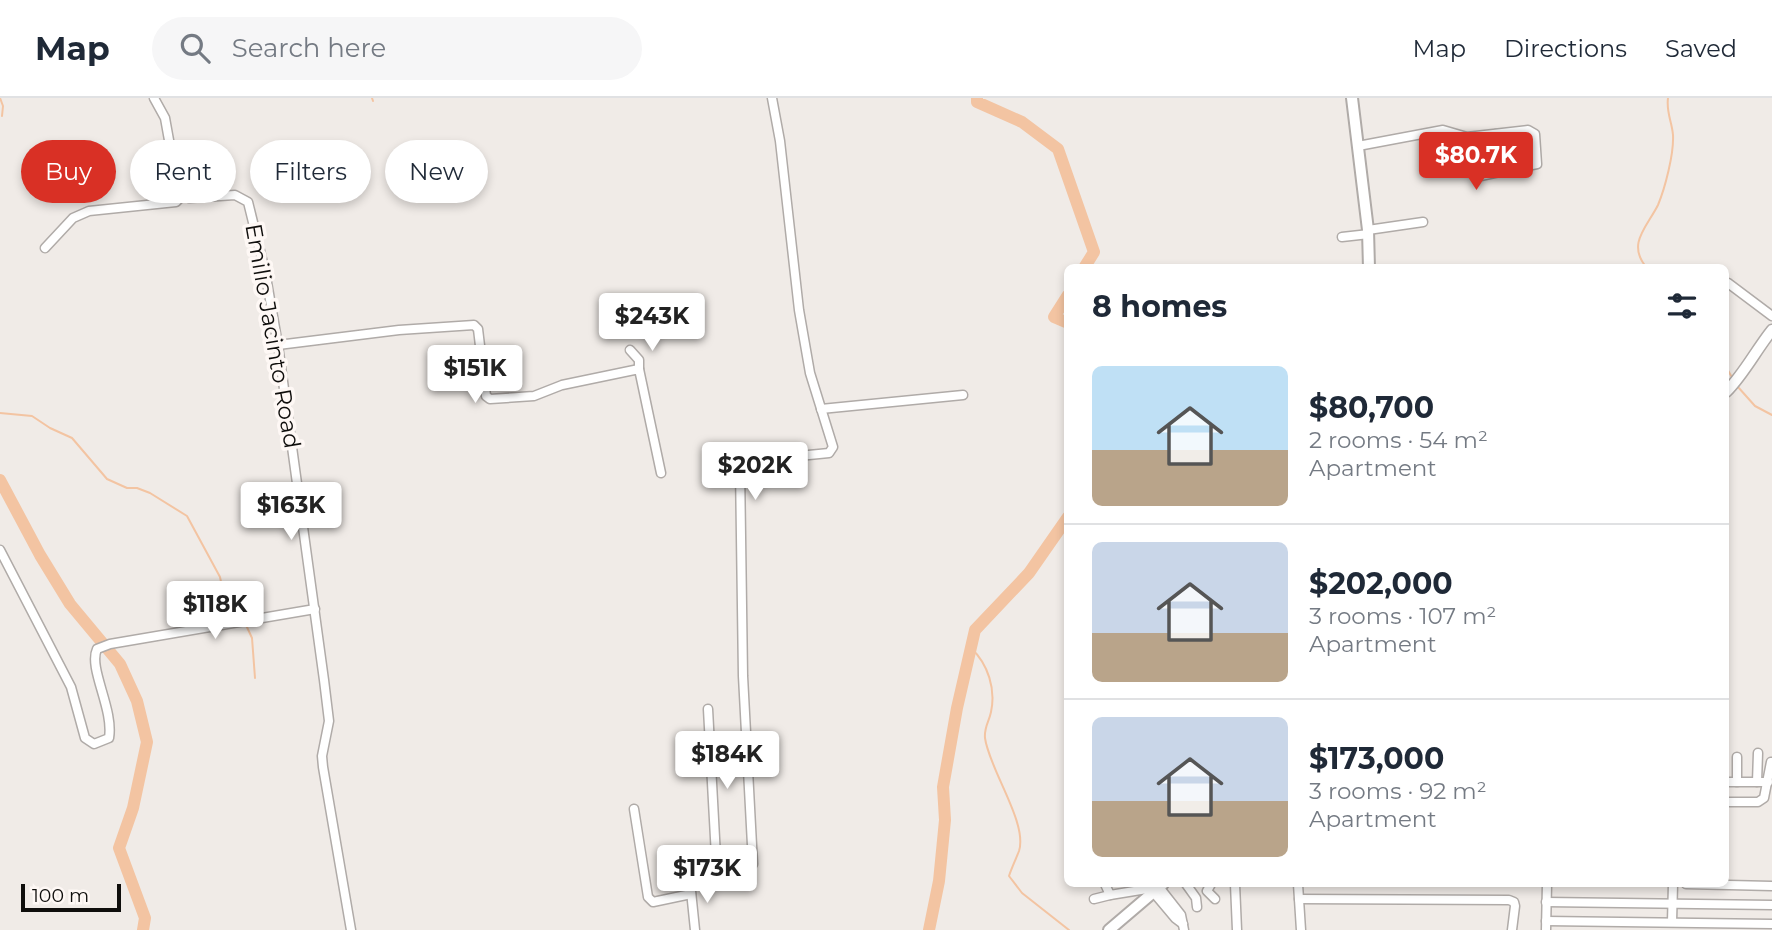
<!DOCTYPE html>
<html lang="en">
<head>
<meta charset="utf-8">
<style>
	body { margin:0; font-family:Montserrat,sans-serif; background:#f6f6f7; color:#1f2937; height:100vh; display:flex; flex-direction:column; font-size:26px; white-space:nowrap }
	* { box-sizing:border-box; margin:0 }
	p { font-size:23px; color:#747a83 }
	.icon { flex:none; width:38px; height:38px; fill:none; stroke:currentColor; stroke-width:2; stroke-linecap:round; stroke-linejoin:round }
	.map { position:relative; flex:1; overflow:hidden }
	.side { position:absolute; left:1064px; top:166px; width:665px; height:623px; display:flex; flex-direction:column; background:#fff; border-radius:10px; box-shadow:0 4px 10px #0003 }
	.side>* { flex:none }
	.top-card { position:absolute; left:21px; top:42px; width:665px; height:63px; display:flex; gap:14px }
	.scale { position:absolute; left:21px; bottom:18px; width:100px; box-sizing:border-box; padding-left:7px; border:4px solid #0f0e0c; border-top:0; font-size:19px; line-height:24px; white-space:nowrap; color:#0f0e0c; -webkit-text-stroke:5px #fef8f5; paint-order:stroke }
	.price { position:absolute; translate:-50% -60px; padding:0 16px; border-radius:7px; background:#fff; color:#222; font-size:23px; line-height:46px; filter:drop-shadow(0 2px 4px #0008) }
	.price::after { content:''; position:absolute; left:50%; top:42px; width:21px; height:16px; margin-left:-10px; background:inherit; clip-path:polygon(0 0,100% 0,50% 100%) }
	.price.on { background:#d93025; color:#fff }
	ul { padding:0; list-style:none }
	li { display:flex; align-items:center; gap:21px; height:175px; padding:0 28px }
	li+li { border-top:2px solid #e0e1e3 }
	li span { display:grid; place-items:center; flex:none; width:196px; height:140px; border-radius:10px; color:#555 }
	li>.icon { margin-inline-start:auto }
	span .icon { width:84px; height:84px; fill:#fffc; stroke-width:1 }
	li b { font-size:30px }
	h2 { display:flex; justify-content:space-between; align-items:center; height:84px; padding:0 28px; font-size:30px }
	.chip { padding:0 24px; border-radius:32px; background:#fff; box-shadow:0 4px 10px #0003; font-size:24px; line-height:63px }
	.chip.on { background:#d93025; color:#fff }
	header { display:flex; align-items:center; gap:42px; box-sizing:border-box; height:98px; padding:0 35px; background:#fff; border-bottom:2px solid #e0e1e3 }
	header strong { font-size:33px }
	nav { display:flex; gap:38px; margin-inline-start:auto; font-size:24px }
	.search { width:490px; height:63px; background:#f6f6f7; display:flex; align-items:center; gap:18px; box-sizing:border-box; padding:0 24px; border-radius:38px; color:#747a83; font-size:26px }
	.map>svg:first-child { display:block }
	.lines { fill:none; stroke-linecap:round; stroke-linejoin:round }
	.stream { stroke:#f3c4a2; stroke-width:2 }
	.river { stroke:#f3c4a2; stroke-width:12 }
	.minor-casing { stroke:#b0aba8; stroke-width:11 }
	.tertiary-casing { stroke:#b0aba8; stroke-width:13 }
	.secondary-casing { stroke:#b0aba8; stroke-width:14 }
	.minor { stroke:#fff; stroke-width:8 }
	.tertiary { stroke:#fff; stroke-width:10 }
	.secondary { stroke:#fff; stroke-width:10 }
	.labels { text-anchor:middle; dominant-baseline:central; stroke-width:7; stroke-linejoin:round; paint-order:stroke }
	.street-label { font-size:23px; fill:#0f0e0c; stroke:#fef8f5 }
</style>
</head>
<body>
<header>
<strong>Map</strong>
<div class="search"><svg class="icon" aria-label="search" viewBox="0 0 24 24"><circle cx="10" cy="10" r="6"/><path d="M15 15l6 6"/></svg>Search here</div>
<nav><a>Map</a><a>Directions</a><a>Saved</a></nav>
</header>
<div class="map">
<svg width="1772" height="832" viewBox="0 0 1772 832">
	<rect width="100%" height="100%" fill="#f0ebe7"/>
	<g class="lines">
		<g class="stream">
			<polyline points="0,0 3,8 2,18"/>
			<polyline points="372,0 373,3"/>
			<path d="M 1647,170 C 1626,146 1647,129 1658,107 C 1665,90 1674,56 1673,37 C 1672,24 1666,14 1668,0"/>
			<polyline points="1726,269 1733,281"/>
			<polyline points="1738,289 1755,308 1772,317"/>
			<polyline points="0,315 32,318 50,330 72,340 107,381 127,390 137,390 150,395 187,418 220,479 224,498 240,519"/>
			<polyline points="246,527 252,540 255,580"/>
			<path d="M 971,550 C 988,566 996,591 991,614 C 989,624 984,629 985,640 C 989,671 1028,725 1019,753 C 1016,761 1012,769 1009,778 L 1022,795 L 1069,832"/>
		</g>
		<g class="river">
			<polyline points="977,0 977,4 1022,24 1058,51 1094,154 1084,170"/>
			<polyline points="1068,197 1054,219 1068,225"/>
			<polyline points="0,382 40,457 70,506 120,566 137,603 147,644 133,710 119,750 145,820 143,832"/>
			<polyline points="929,832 939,783 945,722 943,689 957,610 975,532 1029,475 1068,419"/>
		</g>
		<defs>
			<g id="minor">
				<polyline points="154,0 165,20 178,92 189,100 235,97 248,104 265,173 278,247 324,582 329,623 322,658 323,669 351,832"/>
				<polyline points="1496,36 1502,74"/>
				<polyline points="1358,48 1443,32 1467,39 1528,32 1535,36 1537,66 1476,79 1467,39"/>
				<polyline points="1368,132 1423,124"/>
				<polyline points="1342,139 1369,136"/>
				<polyline points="45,150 73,120 89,113 176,104 183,97"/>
				<polyline points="1728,185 1772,218"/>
				<polyline points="278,247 399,232 474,227 478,231 486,298 490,301 534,298 562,287 639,271 661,375"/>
				<polyline points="630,252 639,262 639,271"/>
				<polyline points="821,311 963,297"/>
				<path d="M 0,452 L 71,589 L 85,640 L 94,646 L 109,640 C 114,611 88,570 97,551 L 110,546 L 315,511"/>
				<polyline points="708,611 717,777"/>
				<polyline points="1726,684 1768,684"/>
				<polyline points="1737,684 1737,659"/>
				<polyline points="1757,684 1758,655"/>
				<polyline points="1726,704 1758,704 1764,700 1771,664"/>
				<polyline points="634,711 648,799 653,804 691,796"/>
				<polyline points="1105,786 1110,797 1159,789 1181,817 1184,832"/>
				<polyline points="1186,786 1196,800 1197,809"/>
				<polyline points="1211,786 1207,793 1215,801"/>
				<polyline points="1235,786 1237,832"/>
				<polyline points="1298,786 1301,832"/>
				<polyline points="1686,786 1772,788"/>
				<polyline points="1154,795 1175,820 1183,826"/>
				<polyline points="1094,801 1110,797"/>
				<polyline points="1299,801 1509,802 1514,804 1515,808 1512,832"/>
				<polyline points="1546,804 1772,807"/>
				<polyline points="1546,823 1772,826"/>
				<polyline points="1672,824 1673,786"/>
				<polyline points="695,832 691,793 694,780 748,773 753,766 743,578 740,369 748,363 829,355 833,349 810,275 799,212 780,43 772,0"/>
				<polyline points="1546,832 1547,786"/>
			</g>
			<path id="tertiary" d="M 1726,294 C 1744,276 1756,252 1772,232"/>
			<g id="secondary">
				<polyline points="1352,0 1368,132 1369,170"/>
				<polyline points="1109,832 1163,786"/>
			</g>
		</defs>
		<use href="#minor" class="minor-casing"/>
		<use href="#tertiary" class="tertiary-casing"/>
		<use href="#secondary" class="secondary-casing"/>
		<use href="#minor" class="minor"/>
		<use href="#tertiary" class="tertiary"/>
		<use href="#secondary" class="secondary"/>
	</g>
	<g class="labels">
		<g class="street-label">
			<text transform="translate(273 238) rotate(80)">Emilio Jacinto Road</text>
		</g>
	</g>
</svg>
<div class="scale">100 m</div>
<b class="price on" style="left:1476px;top:94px">$80.7K</b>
<b class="price" style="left:652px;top:255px">$243K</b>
<b class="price" style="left:475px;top:307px">$151K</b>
<b class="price" style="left:755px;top:404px">$202K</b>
<b class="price" style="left:291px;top:444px">$163K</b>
<b class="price" style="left:215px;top:543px">$118K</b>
<b class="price" style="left:727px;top:693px">$184K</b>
<b class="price" style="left:707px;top:807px">$173K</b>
<div class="top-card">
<a class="chip on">Buy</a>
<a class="chip">Rent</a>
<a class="chip">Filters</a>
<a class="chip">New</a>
</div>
<section class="side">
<h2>8 homes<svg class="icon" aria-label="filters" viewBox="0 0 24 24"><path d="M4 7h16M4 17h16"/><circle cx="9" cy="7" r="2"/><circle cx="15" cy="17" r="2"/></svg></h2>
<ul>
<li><span style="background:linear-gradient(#bfe0f5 60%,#b9a48a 0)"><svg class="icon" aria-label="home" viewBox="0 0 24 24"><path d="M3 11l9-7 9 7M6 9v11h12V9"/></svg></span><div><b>$80,700</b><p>2 rooms · 54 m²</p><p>Apartment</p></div></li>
<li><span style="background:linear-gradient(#c9d6e8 65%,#b9a48a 0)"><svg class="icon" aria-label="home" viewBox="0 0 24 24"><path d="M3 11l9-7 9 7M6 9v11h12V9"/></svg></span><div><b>$202,000</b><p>3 rooms · 107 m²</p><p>Apartment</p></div></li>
<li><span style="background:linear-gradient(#c9d6e8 60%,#b9a48a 0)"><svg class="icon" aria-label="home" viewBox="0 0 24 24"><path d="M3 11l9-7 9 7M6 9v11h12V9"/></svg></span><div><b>$173,000</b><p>3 rooms · 92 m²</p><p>Apartment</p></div></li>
</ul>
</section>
</div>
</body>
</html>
